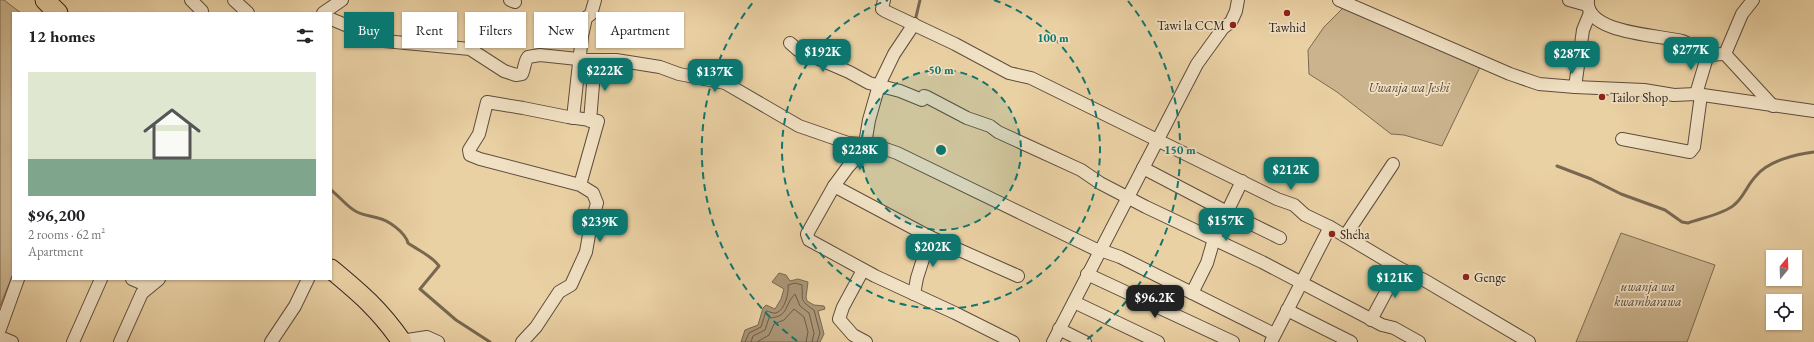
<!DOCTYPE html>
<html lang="en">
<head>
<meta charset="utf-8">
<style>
	body { margin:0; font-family:"EB Garamond",serif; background:#f2f2f2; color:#202124; height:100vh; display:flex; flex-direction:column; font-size:15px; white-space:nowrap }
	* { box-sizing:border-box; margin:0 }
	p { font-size:13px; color:#757577 }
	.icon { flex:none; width:22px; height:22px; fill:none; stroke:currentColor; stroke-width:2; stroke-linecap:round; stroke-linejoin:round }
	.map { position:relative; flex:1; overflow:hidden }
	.side { position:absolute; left:12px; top:12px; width:320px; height:268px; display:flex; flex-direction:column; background:#fff; border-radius:0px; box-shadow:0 1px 3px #0004 }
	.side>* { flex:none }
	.banner { position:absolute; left:344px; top:12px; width:380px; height:36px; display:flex; gap:8px }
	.needle { width:26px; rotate:19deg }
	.fabs { position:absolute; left:1766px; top:250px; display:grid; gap:8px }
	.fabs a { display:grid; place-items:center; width:36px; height:36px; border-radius:0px; background:#fff; box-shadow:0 1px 3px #0004; font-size:20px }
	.price { position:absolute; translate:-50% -34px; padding:0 9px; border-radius:8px; background:#0f766e; color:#fff; font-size:13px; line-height:26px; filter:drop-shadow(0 1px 2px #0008) }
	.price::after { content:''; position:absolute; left:50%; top:24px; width:12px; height:9px; margin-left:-6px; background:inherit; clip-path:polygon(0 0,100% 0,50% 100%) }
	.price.selected { background:#222; color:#fff }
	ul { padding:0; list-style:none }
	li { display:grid; align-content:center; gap:8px; height:212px; padding:0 16px }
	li+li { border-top:1px solid #e0e0e0 }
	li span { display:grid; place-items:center; height:124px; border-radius:0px; color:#555 }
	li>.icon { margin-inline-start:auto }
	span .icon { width:72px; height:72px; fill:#fffc; stroke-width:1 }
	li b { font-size:17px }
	h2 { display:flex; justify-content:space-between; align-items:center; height:48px; padding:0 16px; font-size:17px }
	.pill { padding:0 14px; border-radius:0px; background:#fff; box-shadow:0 1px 3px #0004; font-size:14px; line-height:36px }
	.pill.selected { background:#0f766e; color:#fff }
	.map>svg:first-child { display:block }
	.green { fill:#cab38d; stroke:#7c6a54 }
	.water { fill:#aa9575; stroke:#786751 }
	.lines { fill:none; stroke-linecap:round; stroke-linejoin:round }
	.shore { stroke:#6c5b48; stroke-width:1 }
	.stream { stroke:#786751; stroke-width:3 }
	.minor-casing { stroke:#5d4d3d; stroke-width:14 }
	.primary-casing { stroke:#2e211b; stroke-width:21 }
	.minor { stroke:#f1e1c4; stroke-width:12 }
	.primary { stroke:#ead1a4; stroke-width:19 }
	.ring { fill:none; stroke:#0f766e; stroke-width:2; stroke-dasharray:7 5 }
	.poi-dot { fill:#8f2418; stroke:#f1e1c4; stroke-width:1.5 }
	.labels { text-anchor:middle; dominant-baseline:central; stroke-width:3.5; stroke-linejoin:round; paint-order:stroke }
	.poi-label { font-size:13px; fill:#2e211b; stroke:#f1e1c4; text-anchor:start }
	.park-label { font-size:13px; font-style:italic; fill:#554638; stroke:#f1e1c4 }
	.centre { fill:#0f766e; stroke:#f1e1c4; stroke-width:2 }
	.ring-label { font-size:12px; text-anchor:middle; font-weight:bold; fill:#0f766e; stroke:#f1e1c4; stroke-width:3.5; stroke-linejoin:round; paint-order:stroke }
</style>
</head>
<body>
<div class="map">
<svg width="1814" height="342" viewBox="0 0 1814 342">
	<rect width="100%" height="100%" fill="#ead1a4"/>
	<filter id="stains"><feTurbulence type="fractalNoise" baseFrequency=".005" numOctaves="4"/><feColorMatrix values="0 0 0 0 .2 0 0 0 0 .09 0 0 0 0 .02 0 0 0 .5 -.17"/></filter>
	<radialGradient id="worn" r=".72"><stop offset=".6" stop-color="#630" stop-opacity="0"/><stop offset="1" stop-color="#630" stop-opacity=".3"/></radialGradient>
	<g class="green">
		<polygon points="0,0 4,0 21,13 13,13 13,274 0,306"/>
		<polygon points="1347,4 1480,67 1442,146 1404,135 1391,134 1337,92 1309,74 1308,50 1324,27"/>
		<polygon points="1621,233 1715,265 1687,342 1576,342"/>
	</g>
	<polygon class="water" points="779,273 786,275 790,281 798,279 808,282 806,297 807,301 814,305 824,306 825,309 818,311 824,334 820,342 741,342 745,330 758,325 763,308 766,305 775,309 781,299 784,289 772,282"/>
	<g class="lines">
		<g class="shore">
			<path d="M 745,342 L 749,333 L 761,327 L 766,311 C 769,311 773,314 776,313 C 785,310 789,293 788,285 L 795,283 L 802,285 C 803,300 799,300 814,310 L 820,333 L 817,342"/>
			<path d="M 751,342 L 753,336 L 765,330 L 769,318 C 789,317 784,305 795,294 L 800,306 L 809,313 L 814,333 L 812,342"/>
			<polyline points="757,342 769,335 774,324 784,320 794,309 804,317 808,332 806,342"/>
		</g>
		<g class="stream">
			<polyline points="915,21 920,0"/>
			<path d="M 1557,166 L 1591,179 L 1621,194 L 1665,210 L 1682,222 L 1688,223 C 1701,218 1724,214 1734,205 C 1744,197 1747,185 1756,176 C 1768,161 1796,154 1814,152"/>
			<path d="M 331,190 C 339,196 348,208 357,212 C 363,215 371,216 378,218 C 388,220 405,232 408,243 C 419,251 431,255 439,266 L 420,289 L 456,320 L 490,342"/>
		</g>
		<defs>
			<g id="minor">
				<polyline points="191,0 202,11"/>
				<polyline points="234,0 248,13"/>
				<polyline points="510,0 515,2"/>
				<polyline points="884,0 882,9 885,11 955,44 1009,73 1031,78 1277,199 1294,205 1305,215 1330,227 1399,268 1424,280 1529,342"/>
				<polyline points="1339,0 1510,74 1539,84 1575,87 1644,90 1674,95 1696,94 1814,111"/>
				<polyline points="1569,0 1587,5"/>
				<path d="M 1588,0 C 1584,34 1660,35 1682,41 C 1691,44 1700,53 1709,54 C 1714,55 1719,54 1725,54"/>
				<polyline points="1753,0 1742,14 1725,54 1773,106"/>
				<polyline points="323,13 342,0"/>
				<path d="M 331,19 L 384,41 L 470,49 L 504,71 L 516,75 L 522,74 C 525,68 524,62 528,57 L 540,55 L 587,60 L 616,60 L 660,67 L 679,74 L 725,83 L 799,126 L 848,143 L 874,145 L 897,153 L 1099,251"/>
				<polyline points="790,43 798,50 849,72 869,83 900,91 922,100 924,96 927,97 967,118 990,126 998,132 1081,170 1100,183 1146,207 1262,262 1382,325 1394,328 1419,342"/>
				<polyline points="1575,87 1583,30 1590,13"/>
				<polyline points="1696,94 1708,54"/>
				<polyline points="573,118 582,36 586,18 591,14 595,0"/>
				<polyline points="590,121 595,60"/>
				<polyline points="1622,139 1690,152 1694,147 1701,95"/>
				<polyline points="1143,168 1227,212 1280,238"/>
				<polyline points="834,186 848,167 860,154 865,144 869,120 879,85 894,54 914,24"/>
				<polyline points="1345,236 1393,164"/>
				<polyline points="1100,250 1120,257 1274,334"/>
				<polyline points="863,270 843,307 839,319 853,335 866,342"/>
				<polyline points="1087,274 1233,342"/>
				<polyline points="132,279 148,286"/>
				<polyline points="1192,293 1207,263 1214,239 1242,181"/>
				<polyline points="914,294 917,278 930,237"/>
				<polyline points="1074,302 1158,342"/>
				<polyline points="1287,310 1351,342"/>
				<polyline points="1371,320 1399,268"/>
				<polyline points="0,329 18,279"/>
				<polyline points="1059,329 1085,342"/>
				<polyline points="0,337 12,342"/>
				<polyline points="401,341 427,337 438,342"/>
				<polyline points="73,342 101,279"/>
				<polyline points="120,342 142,293 159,279"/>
				<polyline points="271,342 295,306 308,279"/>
				<polyline points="522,342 536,327 559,292 571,285 586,252 590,229 597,203 593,193 580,185 598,121 568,117 523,108 487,102 479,134 469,150 470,155 480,159 580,185"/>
				<polyline points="1013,342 955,313 875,276 809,240 807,234 834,186 930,237 1018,276"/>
				<polyline points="1053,342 1197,64 1223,28 1231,22 1236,11 1238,0"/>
				<polyline points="1271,342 1330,227"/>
			</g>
			<g id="primary">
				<polyline points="45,0 58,13"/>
				<path d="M 331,269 C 360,293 380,310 402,342"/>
			</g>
		</defs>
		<use href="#minor" class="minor-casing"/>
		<use href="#primary" class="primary-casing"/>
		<use href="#minor" class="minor"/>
		<use href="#primary" class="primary"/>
	</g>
	<circle cx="941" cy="150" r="80" fill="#0f766e" fill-opacity=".12"/>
	<g class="ring">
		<circle cx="941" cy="150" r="80"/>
		<path d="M994 0A159 159 0 1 1 888 0"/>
		<path d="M797 341A239 239 0 0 1 754 1M1128 1A239 239 0 0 1 1085 341"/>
	</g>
	<g class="poi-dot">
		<circle cx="1287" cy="13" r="4"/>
		<circle cx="1233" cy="25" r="4"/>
		<circle cx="1602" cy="97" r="4"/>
		<circle cx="1332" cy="234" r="4"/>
		<circle cx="1466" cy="277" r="4"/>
	</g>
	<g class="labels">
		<g class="poi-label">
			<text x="1225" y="25" text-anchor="end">Tawi la CCM</text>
			<text x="1287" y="27" text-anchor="middle">Tawhid</text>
			<text x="1610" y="97">Tailor Shop</text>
			<text x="1340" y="234">Sheha</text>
			<text x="1474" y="277">Genge</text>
		</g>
		<g class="park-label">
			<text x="1409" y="87">Uwanja wa Jeshi</text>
			<text x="1648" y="286">uwanja wa<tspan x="1648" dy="15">kwambarawa</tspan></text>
		</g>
	</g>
	<circle cx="941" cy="150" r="6" class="centre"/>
	<g class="ring-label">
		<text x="1053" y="42">100 m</text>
		<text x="941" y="74">50 m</text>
		<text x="1180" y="154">150 m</text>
	</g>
	<rect width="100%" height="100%" filter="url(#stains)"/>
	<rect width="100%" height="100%" fill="url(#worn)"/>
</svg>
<div class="fabs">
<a><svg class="needle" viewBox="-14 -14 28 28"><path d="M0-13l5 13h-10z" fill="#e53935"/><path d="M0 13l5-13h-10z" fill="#757577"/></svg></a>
<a><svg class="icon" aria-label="locate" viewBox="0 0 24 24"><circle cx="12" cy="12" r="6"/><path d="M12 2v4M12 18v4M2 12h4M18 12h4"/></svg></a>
</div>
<b class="price" style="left:1691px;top:71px">$277K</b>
<b class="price" style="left:823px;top:73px">$192K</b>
<b class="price" style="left:1572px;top:75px">$287K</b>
<b class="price" style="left:605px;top:92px">$222K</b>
<b class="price" style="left:715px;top:93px">$137K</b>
<b class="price" style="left:860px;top:171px">$228K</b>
<b class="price" style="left:1291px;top:191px">$212K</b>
<b class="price" style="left:1226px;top:242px">$157K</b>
<b class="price" style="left:600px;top:243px">$239K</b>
<b class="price" style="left:933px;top:268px">$202K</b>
<b class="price" style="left:1395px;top:299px">$121K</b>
<b class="price selected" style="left:1155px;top:319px">$96.2K</b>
<div class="banner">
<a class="pill selected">Buy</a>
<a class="pill">Rent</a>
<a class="pill">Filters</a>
<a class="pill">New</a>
<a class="pill">Apartment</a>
</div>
<section class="side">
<h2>12 homes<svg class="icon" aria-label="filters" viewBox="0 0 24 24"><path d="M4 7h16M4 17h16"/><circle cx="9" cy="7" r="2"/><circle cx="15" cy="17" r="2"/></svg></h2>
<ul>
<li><span style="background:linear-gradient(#dfe7d0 70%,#7fa58c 0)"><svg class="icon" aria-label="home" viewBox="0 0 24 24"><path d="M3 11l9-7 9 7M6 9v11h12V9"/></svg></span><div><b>$96,200</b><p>2 rooms · 62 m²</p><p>Apartment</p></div></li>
</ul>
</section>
</div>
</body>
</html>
